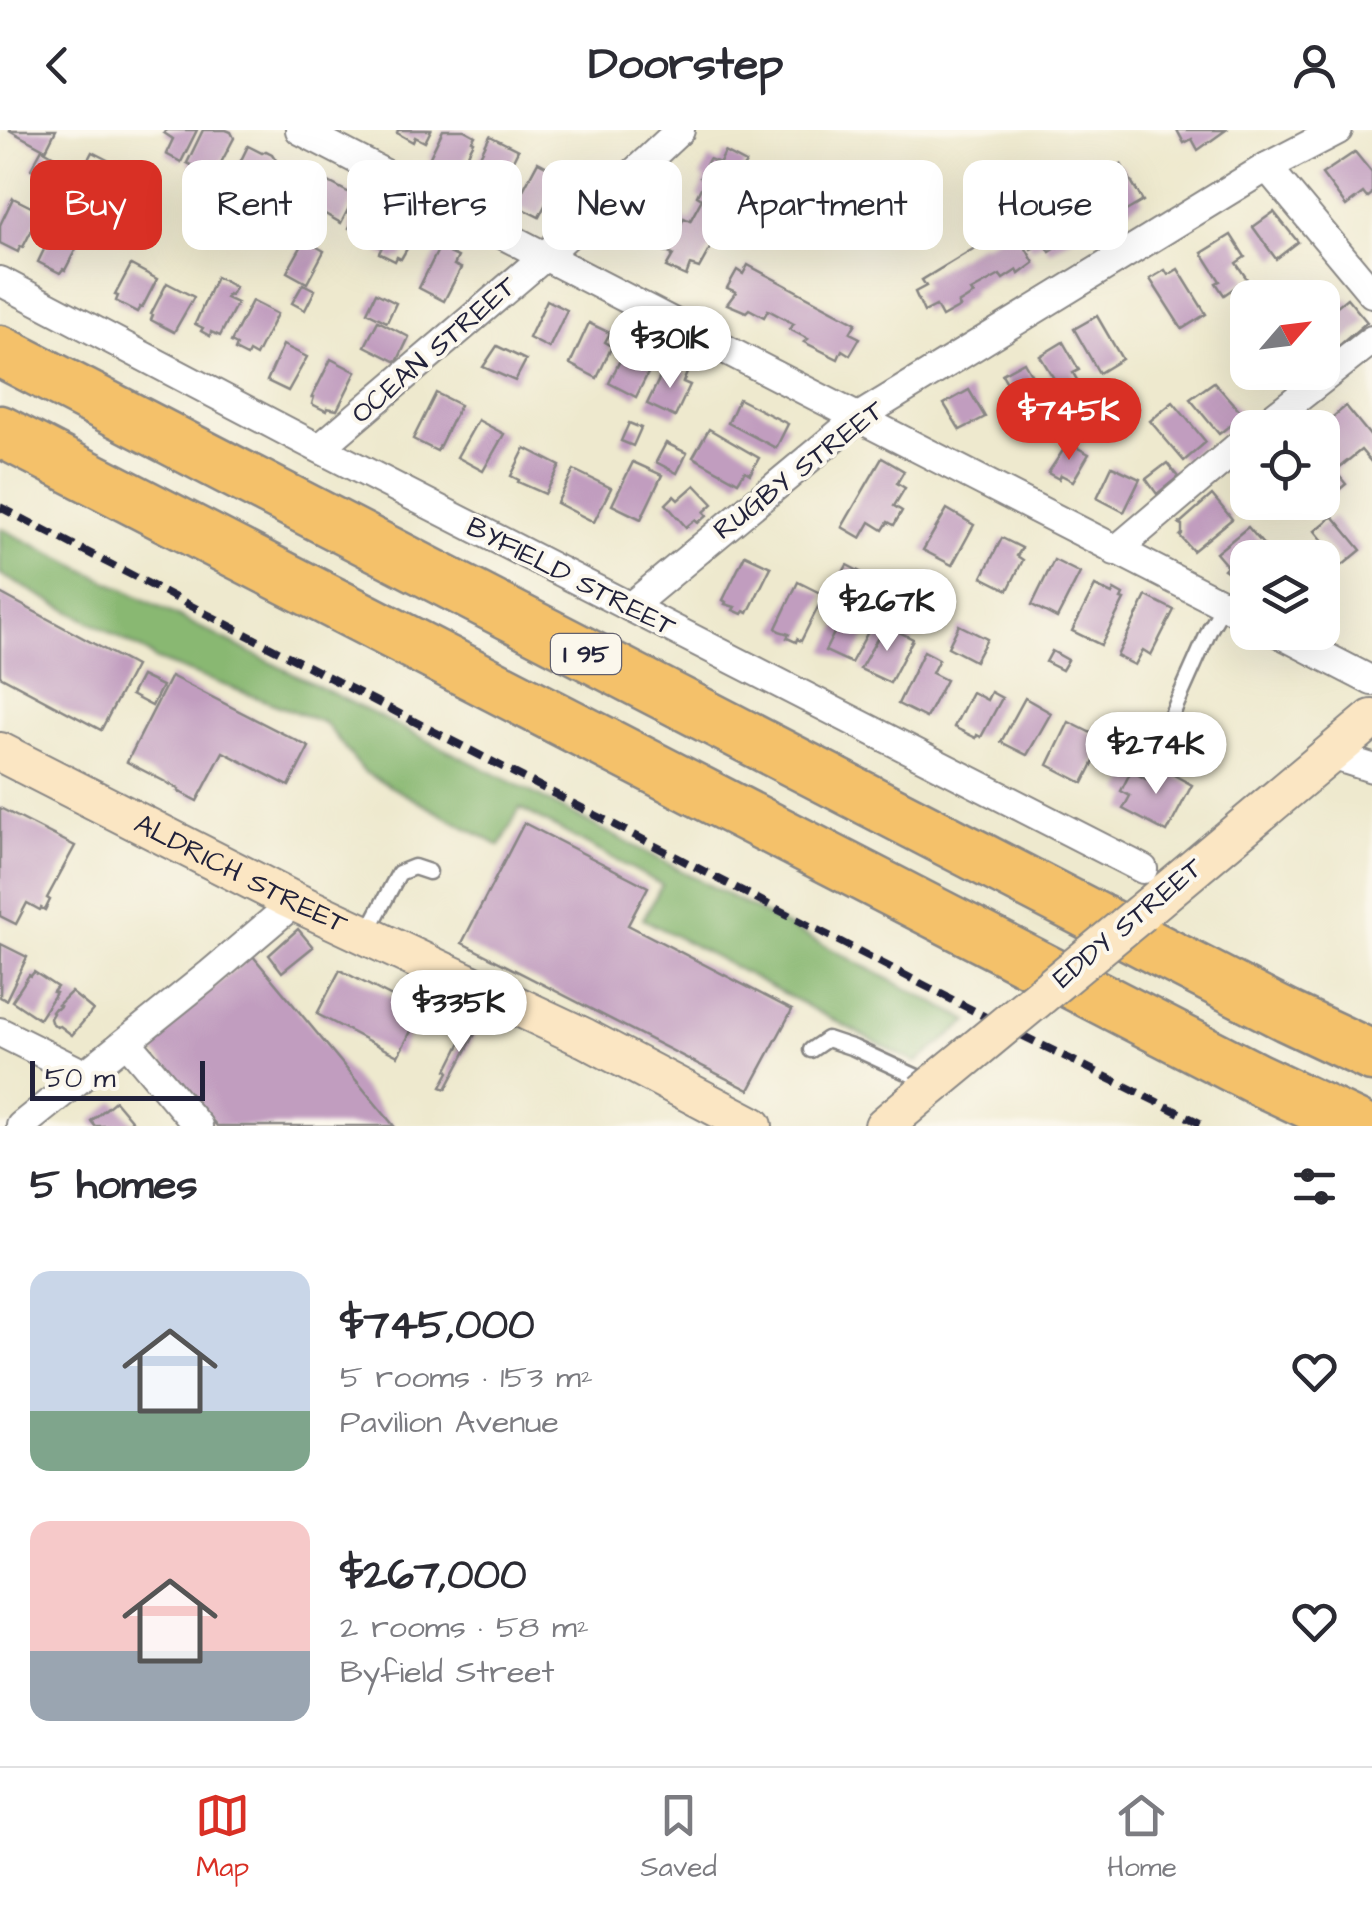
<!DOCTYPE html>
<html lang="en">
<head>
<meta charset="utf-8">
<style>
	body { margin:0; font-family:"Architects Daughter",sans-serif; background:#f2f2f3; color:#2b2b33; height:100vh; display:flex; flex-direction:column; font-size:38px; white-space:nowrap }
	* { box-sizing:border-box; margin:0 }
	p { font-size:32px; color:#7c7c81 }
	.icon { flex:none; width:55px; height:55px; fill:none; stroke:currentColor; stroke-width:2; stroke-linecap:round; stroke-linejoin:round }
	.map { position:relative; height:996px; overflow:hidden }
	.drawer { display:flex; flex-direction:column; background:#fff; flex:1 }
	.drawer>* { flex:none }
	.banner { position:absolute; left:30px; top:30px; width:1312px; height:90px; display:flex; gap:20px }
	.needle { width:65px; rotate:62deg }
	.fabs { position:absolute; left:1230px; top:150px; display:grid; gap:20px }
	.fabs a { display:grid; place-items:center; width:110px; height:110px; border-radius:20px; background:#fff; box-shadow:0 10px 40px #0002; font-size:50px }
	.scale { position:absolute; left:30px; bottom:25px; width:175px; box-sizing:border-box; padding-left:10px; border:5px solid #22223b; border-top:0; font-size:28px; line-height:35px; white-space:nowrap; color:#22223b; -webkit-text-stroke:8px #fbf7ec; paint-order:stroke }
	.price { position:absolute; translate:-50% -85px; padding:0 22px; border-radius:35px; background:#fff; color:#222; font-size:32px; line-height:65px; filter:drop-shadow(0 2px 5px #0008) }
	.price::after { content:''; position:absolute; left:50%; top:60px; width:30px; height:22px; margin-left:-15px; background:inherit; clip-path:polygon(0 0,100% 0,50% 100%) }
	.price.on { background:#d93025; color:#fff }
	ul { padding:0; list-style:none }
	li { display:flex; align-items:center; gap:30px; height:250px; padding:0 30px }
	li span { display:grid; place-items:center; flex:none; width:280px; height:200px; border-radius:20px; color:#555 }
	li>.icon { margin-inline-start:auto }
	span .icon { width:120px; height:120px; fill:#fffc; stroke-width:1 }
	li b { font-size:42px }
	h2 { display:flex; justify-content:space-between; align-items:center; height:120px; padding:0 30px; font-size:42px }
	.chip { padding:0 35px; border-radius:20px; background:#fff; box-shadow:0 10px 40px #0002; font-size:35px; line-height:90px }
	.chip.on { background:#d93025; color:#fff }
	header { display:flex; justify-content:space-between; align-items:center; height:130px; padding:0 30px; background:#fff; font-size:45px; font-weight:700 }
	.menu { display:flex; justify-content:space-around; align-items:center; height:140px; border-top:2px solid #e1e1e2; background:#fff; font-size:28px; color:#7c7c81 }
	.menu a { display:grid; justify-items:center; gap:5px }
	.menu .on { color:#d93025 }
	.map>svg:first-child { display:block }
	.forest { fill:#89b872; stroke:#566d56; stroke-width:2.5 }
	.building { fill:#c19dbf }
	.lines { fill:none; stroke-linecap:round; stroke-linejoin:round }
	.lane-casing { stroke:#888684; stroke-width:19 }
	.street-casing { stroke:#888684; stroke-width:32 }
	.secondary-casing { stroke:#888684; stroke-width:42 }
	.highway-casing { stroke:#888684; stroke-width:55 }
	.lane { stroke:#fff; stroke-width:14 }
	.street { stroke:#fff; stroke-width:28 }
	.secondary { stroke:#fbe6c3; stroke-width:38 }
	.highway { stroke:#f4c16a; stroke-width:50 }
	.rail { stroke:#22223b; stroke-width:8; stroke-dasharray:15 8; stroke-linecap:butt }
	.secondary-bridge-casing { stroke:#888684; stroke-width:42; stroke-linecap:butt }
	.secondary-bridge { stroke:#fbe6c3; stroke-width:38 }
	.labels { text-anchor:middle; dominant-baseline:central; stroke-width:8; stroke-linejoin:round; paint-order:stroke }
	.shield { fill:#fbf7ec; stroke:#636270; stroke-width:2.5 }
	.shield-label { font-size:25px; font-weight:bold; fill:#22223b }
	.street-label { font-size:28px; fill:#22223b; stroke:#fbf7ec }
</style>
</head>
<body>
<header><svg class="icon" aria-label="back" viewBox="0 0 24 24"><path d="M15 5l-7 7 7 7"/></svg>Doorstep<svg class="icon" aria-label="person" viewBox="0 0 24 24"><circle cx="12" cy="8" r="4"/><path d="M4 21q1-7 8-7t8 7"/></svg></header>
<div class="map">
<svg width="1372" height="996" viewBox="0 0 1372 996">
	<rect width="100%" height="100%" fill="#fbf7ec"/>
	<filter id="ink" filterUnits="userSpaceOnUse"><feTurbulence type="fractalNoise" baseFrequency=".01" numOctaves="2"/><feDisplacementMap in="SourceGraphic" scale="20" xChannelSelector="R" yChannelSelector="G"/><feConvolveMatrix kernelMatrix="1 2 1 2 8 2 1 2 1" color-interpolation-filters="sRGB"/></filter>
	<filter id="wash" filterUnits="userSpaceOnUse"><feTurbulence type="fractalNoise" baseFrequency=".0048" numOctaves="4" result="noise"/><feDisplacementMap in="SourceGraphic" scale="40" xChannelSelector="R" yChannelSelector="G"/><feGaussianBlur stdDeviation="2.25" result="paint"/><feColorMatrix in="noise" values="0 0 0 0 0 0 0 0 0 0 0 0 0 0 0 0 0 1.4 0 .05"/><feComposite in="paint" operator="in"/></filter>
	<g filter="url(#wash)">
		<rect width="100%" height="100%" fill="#eee9ce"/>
		<path class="forest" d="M 0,398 L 525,659 L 969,891 L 916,933 C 824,886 734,836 643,789 L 662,755 L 520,678 L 500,716 L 364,642 L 325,593 L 154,529 L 148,523 L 0,444 Z"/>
		<g id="blocks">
			<g class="building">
				<polygon points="9,0 56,0 46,20"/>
				<polygon points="166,0 197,0 181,32 166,24 173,9 164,3"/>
				<polygon points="203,0 226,0 231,2 234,8 214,46 206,42 202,50 189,44 193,36 187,33"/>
				<polygon points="398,0 431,0 425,12 415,7 413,12 397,3"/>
				<polygon points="443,0 464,0 475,6 472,11 474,12 458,43 456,42 453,48 428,35 431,30 429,29"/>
				<polygon points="1177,0 1226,0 1198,20 1192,9 1184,13"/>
				<polygon points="490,6 518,20 498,60 496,59 494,63 470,51 472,48 470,46"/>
				<polygon points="248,16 262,23 266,21 272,24 276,30 256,69 247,64 243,72 231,65 235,58 229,55"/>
				<polygon points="42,19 72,36 61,55 31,39"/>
				<polygon points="92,22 129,41 121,58 84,37"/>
				<polygon points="725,22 746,33 739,44 749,48 699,138 690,135 686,146 666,137 673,125 662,120 670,102 676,104 684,88 690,91 702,69 697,66 705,49 700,47 709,29 720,33"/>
				<polygon points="1355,22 1372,43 1372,64 1367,68 1363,63 1346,76 1322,44"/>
				<polygon points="538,32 561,44 539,87 515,75"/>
				<polygon points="1121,34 1143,71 1126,81 1124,76 1110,85 1108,81 1080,98 1082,101 1050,122 1044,112 1031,119 1021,100 1033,93 1028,87"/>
				<polygon points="327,51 355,66 341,93 313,77"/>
				<polygon points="13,68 41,82 23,117 20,116 18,122 0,113 0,95"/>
				<polygon points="364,68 387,81 372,110 349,98"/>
				<polygon points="1274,82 1298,112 1276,129 1253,97"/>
				<polygon points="397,86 419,98 401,129 397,127 395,131 379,123"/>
				<polygon points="56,95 81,109 65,140 63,139 60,143 38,132"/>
				<polygon points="1014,97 1034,133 1019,144 1017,140 1003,149 1000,145 971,161 974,164 958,174 960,177 942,187 936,176 924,182 915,162 926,156 922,150 983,113 984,115"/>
				<polygon points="1231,105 1245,127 1236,133 1247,149 1224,165 1216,153 1220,151 1202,123"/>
				<polygon points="305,110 324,121 307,153 287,142"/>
				<polygon points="439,118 458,127 454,135 461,138 444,171 419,158"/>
				<polygon points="131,135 157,149 142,178 140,177 137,182 116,171 118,166 115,165"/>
				<polygon points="748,135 856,193 850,203 860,208 850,225 842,220 838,229 804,212 808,209 789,199 794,194 768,180 764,187 749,179 746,182 727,174 736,162 727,158 737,140 743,144"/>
				<polygon points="1178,139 1206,184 1182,199 1150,149 1165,140 1168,145"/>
				<polygon points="216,147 235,157 231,165 228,164 226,168 237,173 220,206 211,202 210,206 201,201 203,198 195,194"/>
				<polygon points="167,153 194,167 174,202 151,190 153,185 151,184"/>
				<polygon points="303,154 315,160 305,180 292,173"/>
				<polygon points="376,163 396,173 387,192 367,182"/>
				<polygon points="1347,168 1367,192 1328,225 1322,218 1322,188"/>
				<polygon points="547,170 567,180 549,218 529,208"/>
				<polygon points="252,171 277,184 256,226 249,222 247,226 235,220 237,215 231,212"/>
				<polygon points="1097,186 1122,229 1099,243 1074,199"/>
				<polygon points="378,191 409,207 397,232 365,216"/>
				<polygon points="589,193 610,203 605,212 612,216 597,248 570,234"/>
				<polygon points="629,212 649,222 644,231 652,235 636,267 609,253"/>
				<polygon points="1063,212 1079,240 1073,243 1080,255 1064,265 1040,226"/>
				<polygon points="283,215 307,227 288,261 267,251"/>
				<polygon points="497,216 526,230 515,251 483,237"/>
				<polygon points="331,229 356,242 337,280 327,278 326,281 312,274 314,267 312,267"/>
				<polygon points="1024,232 1039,258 1017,270 1002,244"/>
				<polygon points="667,233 687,243 683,252 690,255 675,287 647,274"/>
				<polygon points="1214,252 1243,285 1219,304 1190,269"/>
				<polygon points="969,260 985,287 960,300 944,274"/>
				<polygon points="436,263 460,275 437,321 413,309"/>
				<polygon points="739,269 788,294 776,318 728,293"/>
				<polygon points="1173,272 1206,312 1184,331 1150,291"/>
				<polygon points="1346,276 1372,308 1372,333 1361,320 1335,341 1346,354 1334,364 1322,350 1322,296"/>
				<polygon points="478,290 504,304 483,341 457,327"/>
				<polygon points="629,293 641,298 633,316 621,311"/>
				<polygon points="709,299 759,328 750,344 745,341 738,352 693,327"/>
				<polygon points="666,313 687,323 677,343 656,332"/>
				<polygon points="1068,313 1089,324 1073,351 1061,345 1059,349 1048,343"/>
				<polygon points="525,318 560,336 545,364 518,352 519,350 511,346"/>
				<polygon points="882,328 904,341 897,353 905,358 894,376 902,381 894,395 888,392 883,400 870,392 861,408 842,397"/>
				<polygon points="633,332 662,345 641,389 612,375"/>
				<polygon points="1167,333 1178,347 1157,364 1146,349"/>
				<polygon points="1112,336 1140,349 1124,382 1097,368"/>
				<polygon points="574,340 611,358 594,392 557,373"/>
				<polygon points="695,355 713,374 704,382 707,385 698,393 695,390 686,397 666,374 674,366 678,370"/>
				<polygon points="1212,365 1232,389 1193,421 1180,406 1182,404 1182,395 1179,394"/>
				<polygon points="947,379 974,395 952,435 923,420"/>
				<polygon points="1333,386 1361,420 1343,435 1315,401"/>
				<polygon points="1248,397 1267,419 1257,428 1248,428 1248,435 1234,446 1224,439 1227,436 1216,423"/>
				<polygon points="1002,408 1022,418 1017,426 1023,430 1008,460 982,447"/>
				<polygon points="745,425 771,437 748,483 744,481 742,484 733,480 735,477 725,474 726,472 723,470"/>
				<polygon points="1054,430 1080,443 1057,488 1032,475"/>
				<polygon points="847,435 866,445 855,466 836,456"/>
				<polygon points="798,452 824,465 801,511 797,509 796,512 787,508 789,504 779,501 776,498"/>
				<polygon points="1095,456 1112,464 1114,460 1123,465 1121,469 1124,470 1101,515 1072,501"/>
				<polygon points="0,463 135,536 101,600 0,546"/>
				<polygon points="1146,466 1174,480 1151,525 1143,520 1135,535 1117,526"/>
				<polygon points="848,475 875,489 851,533 825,521"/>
				<polygon points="885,495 913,509 890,553 860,539"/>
				<polygon points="959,495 987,509 975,531 948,517"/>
				<polygon points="924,521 939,529 932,543 946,550 926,588 898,574"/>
				<polygon points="1052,521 1068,530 1062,540 1046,532"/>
				<polygon points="141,546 162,556 152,576 131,565"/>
				<polygon points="171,546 309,617 289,656 223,622 197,671 178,661 179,659 127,632"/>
				<polygon points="972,562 987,570 991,562 1002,568 981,607 977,605 976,608 954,597"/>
				<polygon points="1025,568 1051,583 1027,625 1001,612"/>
				<polygon points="1069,592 1105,610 1083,653 1048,635"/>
				<polygon points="1159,637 1192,655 1167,702 1123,679 1130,666 1121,661 1131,641 1146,649 1151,640 1156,643"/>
				<polygon points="0,678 75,716 47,768 50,770 45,780 41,778 40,780 27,773 16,794 0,786"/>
				<polygon points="524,693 648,757 628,795 792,880 749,960 462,813"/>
				<polygon points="298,799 313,817 282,842 269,825"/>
				<polygon points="1,814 27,827 6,870 0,867"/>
				<polygon points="252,825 394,996 217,996 147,913"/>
				<polygon points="340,840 421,882 398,926 317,884"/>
				<polygon points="34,842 57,857 53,862 56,863 39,889 12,871 29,845 31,846"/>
				<polygon points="71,862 93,880 72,905 60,896 57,897 51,892 50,888 53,883 52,882 55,878 57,879 60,876 58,875"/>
				<polygon points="466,897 476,902 446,959 441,957 449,942 447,940 463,908 461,907"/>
				<polygon points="115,971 136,996 95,996 91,991"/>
			</g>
		</g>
	</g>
	<g filter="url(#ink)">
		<use href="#blocks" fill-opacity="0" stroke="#888684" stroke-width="2.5"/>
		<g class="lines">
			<defs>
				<g id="lane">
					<polyline points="1158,616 1210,499 1224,475"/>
					<polyline points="367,803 399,743 414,737 429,742"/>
					<polyline points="811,920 827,909 854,918 928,952"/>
				</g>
				<g id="street">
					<path d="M 300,0 C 616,163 931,326 1248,487"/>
					<polyline points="1267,37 1372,163"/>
					<polyline points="0,151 305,311 1143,739"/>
					<polyline points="1260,298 1372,210"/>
					<polyline points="320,318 544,127 680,0"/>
					<polyline points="1115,421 1248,308"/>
					<polyline points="630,477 859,287 1267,37 1338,0"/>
					<polyline points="1277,502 1372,551"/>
					<polyline points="1331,625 1372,638"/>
					<polyline points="0,902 84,944"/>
					<polyline points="127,912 198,996"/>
					<polyline points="21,996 210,844 296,771"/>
				</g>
				<g id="secondary">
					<path id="s1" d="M 0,622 L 287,768 L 585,908 L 753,996"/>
					<polyline points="1141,783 1372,589"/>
					<polyline points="884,996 923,963"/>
				</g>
				<g id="highway">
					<polyline points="0,221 1172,827 1287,886 1372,926"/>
					<polyline points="0,301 1257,949 1357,996"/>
				</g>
			</defs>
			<use href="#lane" class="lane-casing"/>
			<use href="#street" class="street-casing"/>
			<use href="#secondary" class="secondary-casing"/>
			<use href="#highway" class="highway-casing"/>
			<use href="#lane" class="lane"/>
			<use href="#street" class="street"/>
			<use href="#secondary" class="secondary"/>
			<use href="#highway" class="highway"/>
			<polyline class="rail" points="0,377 1005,897 1206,996"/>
			<defs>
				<polyline id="secondary-bridge" points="923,963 1141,783"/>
			</defs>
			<use href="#secondary-bridge" class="secondary-bridge-casing"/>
			<use href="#secondary-bridge" class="secondary-bridge"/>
		</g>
	</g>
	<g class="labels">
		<rect class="shield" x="551" y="504" width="70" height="40" rx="8"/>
		<g class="shield-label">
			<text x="586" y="524">I 95</text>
		</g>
		<g class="street-label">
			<text transform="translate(434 220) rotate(-41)">OCEAN STREET</text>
			<text transform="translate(799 340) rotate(-38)">RUGBY STREET</text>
			<text transform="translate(571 447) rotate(27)">BYFIELD STREET</text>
			<text stroke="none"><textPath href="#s1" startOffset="270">ALDRICH STREET</textPath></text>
			<text transform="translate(1128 793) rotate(-40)">EDDY STREET</text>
		</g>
	</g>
</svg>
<div class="fabs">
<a><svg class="needle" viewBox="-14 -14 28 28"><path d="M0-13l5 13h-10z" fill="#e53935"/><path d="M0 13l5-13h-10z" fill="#7c7c81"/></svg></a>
<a><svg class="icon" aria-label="locate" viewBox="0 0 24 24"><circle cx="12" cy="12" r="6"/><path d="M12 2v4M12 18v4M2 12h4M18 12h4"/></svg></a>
<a><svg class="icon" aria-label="layers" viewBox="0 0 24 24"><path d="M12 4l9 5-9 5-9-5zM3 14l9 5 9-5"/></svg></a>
</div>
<div class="scale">50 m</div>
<b class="price" style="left:670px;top:261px">$301K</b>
<b class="price on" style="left:1069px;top:333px">$745K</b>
<b class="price" style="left:887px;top:524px">$267K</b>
<b class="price" style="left:1156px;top:667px">$274K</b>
<b class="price" style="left:459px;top:925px">$335K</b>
<div class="banner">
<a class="chip on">Buy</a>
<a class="chip">Rent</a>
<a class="chip">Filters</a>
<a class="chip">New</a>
<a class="chip">Apartment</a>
<a class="chip">House</a>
</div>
</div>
<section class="drawer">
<h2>5 homes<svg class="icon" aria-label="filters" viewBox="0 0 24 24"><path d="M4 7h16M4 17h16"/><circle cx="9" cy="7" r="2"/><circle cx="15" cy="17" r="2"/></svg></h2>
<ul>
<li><span style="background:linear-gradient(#c9d6e8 70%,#7fa58c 0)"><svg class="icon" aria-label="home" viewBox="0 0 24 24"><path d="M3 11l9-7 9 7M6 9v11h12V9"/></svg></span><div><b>$745,000</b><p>5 rooms · 153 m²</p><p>Pavilion Avenue</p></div><svg class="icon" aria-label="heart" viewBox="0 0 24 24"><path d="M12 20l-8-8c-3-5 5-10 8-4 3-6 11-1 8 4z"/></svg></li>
<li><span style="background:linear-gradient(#f6c9c9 65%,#9aa5b1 0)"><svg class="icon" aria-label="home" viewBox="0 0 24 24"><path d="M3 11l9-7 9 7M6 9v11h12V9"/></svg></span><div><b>$267,000</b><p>2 rooms · 58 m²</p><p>Byfield Street</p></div><svg class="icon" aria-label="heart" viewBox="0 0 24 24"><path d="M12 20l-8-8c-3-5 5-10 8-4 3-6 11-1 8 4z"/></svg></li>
</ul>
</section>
<nav class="menu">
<a class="on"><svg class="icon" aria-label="map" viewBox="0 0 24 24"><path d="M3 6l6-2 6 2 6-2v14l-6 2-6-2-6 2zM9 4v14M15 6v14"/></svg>Map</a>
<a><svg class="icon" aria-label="saved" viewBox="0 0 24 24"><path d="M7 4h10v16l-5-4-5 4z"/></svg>Saved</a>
<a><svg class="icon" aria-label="home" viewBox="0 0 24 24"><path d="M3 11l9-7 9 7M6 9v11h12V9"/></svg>Home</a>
</nav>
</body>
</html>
